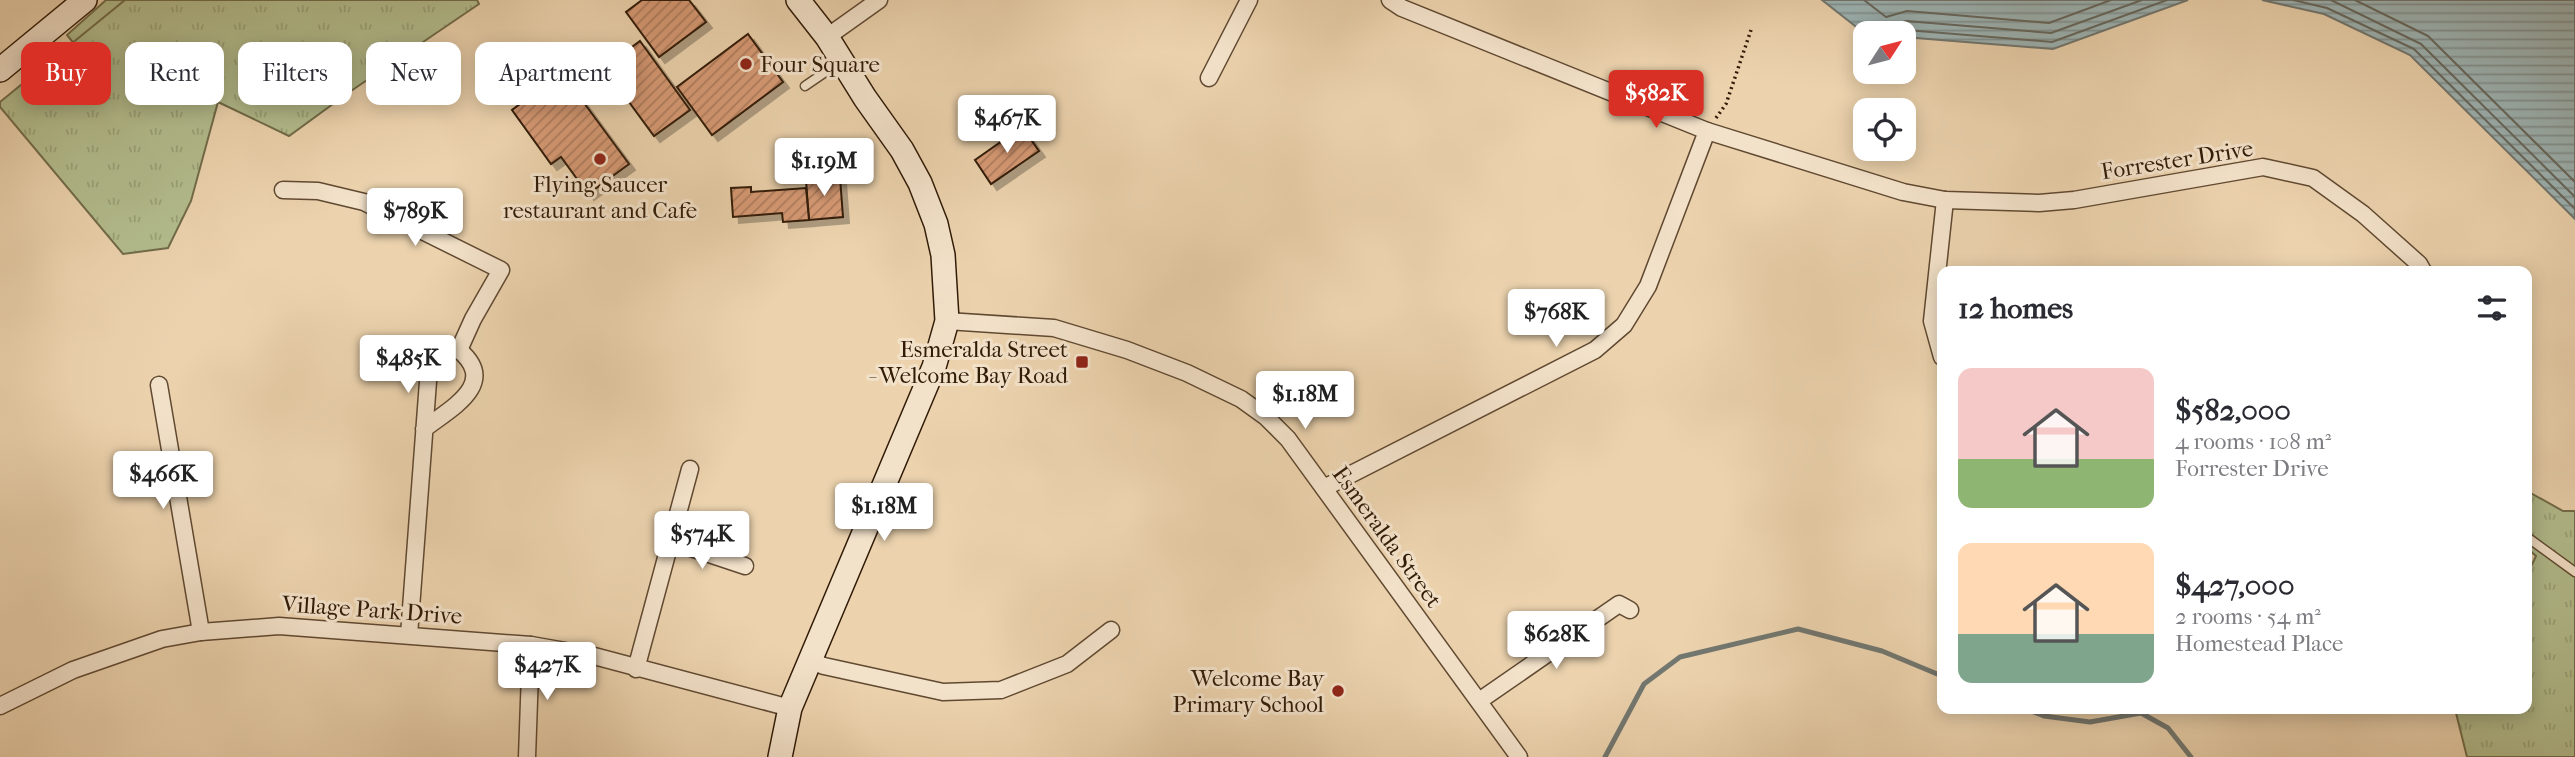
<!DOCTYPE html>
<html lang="en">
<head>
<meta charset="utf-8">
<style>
	body { margin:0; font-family:"IM FELL French Canon",serif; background:#f2f2f3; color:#2b2b33; height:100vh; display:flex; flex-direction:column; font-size:26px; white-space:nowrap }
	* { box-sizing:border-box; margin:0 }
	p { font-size:23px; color:#7c7c81 }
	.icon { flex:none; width:38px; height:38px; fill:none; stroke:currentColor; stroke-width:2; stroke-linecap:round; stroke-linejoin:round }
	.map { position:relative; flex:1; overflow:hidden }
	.panel { position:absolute; left:1937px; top:266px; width:595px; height:448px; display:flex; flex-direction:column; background:#fff; border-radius:14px; box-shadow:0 4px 18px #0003 }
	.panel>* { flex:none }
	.banner { position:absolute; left:21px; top:42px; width:665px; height:63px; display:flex; gap:14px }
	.needle { width:46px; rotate:54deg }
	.controls { position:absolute; left:1853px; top:21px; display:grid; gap:14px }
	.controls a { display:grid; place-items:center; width:63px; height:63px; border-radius:14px; background:#fff; box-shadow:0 4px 18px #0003; font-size:35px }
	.price { position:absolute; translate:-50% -60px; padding:0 16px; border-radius:7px; background:#fff; color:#222; font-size:23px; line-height:46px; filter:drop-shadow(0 2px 4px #0008) }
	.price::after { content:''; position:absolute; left:50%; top:42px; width:21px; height:16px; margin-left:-10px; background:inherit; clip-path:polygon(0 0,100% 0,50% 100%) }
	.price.on { background:#d93025; color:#fff }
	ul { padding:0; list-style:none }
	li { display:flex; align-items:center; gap:21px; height:175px; padding:0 21px }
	li span { display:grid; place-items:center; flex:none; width:196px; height:140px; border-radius:14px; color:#555 }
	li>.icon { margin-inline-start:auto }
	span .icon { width:84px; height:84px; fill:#fffc; stroke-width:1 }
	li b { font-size:30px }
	h2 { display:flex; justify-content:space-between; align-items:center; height:84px; padding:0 21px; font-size:30px }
	.pill { padding:0 24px; border-radius:14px; background:#fff; box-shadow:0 4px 18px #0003; font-size:24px; line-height:63px }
	.pill.on { background:#d93025; color:#fff }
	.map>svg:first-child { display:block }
	.forest { fill:url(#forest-firs); stroke:#726c4a; stroke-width:2 }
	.park { fill:url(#park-tufts); stroke:#726c4a; stroke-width:2 }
	.water { fill:url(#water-rules); stroke:#727770; stroke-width:2 }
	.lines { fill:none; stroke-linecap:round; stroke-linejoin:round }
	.shore { stroke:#67685e; stroke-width:2 }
	.stream { stroke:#727770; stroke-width:5 }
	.building { fill:url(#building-hatch); stroke:#311b07; stroke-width:2; filter:url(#shadow) }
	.lane-casing { stroke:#604931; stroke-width:11 }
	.street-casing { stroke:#604931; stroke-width:19 }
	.secondary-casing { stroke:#311b07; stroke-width:26 }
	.path { stroke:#311b07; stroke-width:3.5; stroke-dasharray:2 3.5; stroke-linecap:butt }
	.lane { stroke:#f3e2ca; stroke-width:8 }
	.street { stroke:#f3e2ca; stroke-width:16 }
	.secondary { stroke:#f3e2ca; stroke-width:23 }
	.poi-dot { fill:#8f2418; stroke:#f3e2ca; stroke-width:2.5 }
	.labels { text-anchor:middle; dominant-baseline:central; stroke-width:6; stroke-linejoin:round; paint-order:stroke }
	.poi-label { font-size:23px; fill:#311b07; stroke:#f3e2ca; text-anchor:end }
	.street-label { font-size:23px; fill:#311b07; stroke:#f3e2ca }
</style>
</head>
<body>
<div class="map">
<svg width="2575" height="757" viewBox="0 0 2575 757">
	<defs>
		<pattern id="forest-firs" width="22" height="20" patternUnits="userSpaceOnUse" patternTransform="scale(1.75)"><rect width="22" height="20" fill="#b3bd8e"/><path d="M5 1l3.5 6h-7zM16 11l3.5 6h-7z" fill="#9aa279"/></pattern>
		<pattern id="park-tufts" width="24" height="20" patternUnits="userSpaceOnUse" patternTransform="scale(1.75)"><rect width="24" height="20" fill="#b3bd8e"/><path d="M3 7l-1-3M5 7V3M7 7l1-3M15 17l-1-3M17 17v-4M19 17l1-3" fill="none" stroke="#9aa279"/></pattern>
		<pattern id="water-rules" width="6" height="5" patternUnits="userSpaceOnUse" patternTransform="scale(1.75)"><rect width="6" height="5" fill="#9db5b6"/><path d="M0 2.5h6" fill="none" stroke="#819292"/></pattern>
		<pattern id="building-hatch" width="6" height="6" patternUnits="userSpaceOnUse" patternTransform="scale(1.75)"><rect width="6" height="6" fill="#d79a75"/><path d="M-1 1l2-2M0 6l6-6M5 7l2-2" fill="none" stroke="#af7d5e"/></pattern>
		<filter id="shadow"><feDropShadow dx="6" dy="6" stdDeviation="0" flood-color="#0004"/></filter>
	</defs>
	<rect width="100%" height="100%" fill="#ecd3ae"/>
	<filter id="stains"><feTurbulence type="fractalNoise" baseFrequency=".00286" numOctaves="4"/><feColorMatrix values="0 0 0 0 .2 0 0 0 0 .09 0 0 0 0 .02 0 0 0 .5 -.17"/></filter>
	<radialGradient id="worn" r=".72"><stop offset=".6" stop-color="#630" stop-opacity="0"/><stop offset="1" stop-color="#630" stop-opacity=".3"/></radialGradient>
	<polygon class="forest" points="106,0 181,0 80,51 67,35"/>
	<g class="park">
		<polygon points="125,0 477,0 479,4 348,93 289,136 218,102 191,201 168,248 123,254 0,107 0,102"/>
		<polygon points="2527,491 2563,511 2575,511 2575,757 2467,757 2455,709 2527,709 2527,575 2536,556 2527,548"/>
	</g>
	<g class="water">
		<polygon points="1822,0 2188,0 2053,49 1904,37 1904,33 1864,33"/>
		<polygon points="2262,0 2575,0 2575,219 2410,55 2324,14"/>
	</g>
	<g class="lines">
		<g class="shore">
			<polyline points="1864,0 1886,17 1907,11 2049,23 2111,0"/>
			<polyline points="2293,0 2327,8 2414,49 2575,209"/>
			<polyline points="2331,0 2421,44 2575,197"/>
			<polyline points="2355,0 2428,36 2575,182"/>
			<polyline points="1889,33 1895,25 1906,21 2051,33 2142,0"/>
			<polyline points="1899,33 1906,30 2052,42 2167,0"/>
		</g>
		<g class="stream">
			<polyline points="2026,709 2044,716 2090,722 2141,713 2168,728 2191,757"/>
			<polyline points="1605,757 1644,684 1680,657 1798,629 1882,651 1942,676"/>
		</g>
	</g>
	<g class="building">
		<polygon points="642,0 689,0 706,22 659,57 626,12"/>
		<polygon points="748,34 783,82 712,135 677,87"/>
		<polygon points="640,41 690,110 654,136 604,68"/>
		<polygon points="562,73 629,164 588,194 561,157 551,164 512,110"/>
		<polygon points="1022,127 1039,151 991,184 975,160"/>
		<polygon points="840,177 843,217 809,220 806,180"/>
		<polygon points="751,187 751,192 806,188 809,220 783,222 782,213 733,217 731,188"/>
	</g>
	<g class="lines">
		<defs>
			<g id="lane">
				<polyline points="805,86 840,62"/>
				<polyline points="2527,537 2575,572"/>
			</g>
			<g id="street">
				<polyline points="1390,0 1402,8 1707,131 1903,192 1945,200 2039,203 2074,200 2263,167 2313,178 2363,214 2419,264 2423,271"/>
				<polyline points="827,37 879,0"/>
				<polyline points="1209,78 1249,0"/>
				<polyline points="283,190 318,191 364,202 501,270 473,319 459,350"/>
				<polyline points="947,321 1054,328 1127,350 1187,373 1241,399 1266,417 1288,439 1519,757"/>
				<polyline points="1942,357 1932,321 1945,200"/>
				<polyline points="159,385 201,632"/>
				<polyline points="1324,488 1595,350 1624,325 1648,286 1707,131"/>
				<polyline points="670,541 745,566"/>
				<path d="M 409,635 L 429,368 C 437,356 444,351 459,350 C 499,384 451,408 424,429"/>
				<polyline points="810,661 824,666 943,692 1001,690 1067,664 1111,630"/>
				<polyline points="636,669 690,469"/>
				<polyline points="1479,701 1619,604 1630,610"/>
				<polyline points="0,706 73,670 162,639 201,632 279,626 531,645 594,656 790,708"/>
				<polyline points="527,757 531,645"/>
			</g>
			<g id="secondary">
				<polyline points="0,70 85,0"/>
				<polyline points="780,757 790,708 934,367 947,321 943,255 936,224 920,183 902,150 865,98 827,37 798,0"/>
			</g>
		</defs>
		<use href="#lane" class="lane-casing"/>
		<use href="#street" class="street-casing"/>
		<use href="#secondary" class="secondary-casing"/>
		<polyline class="path" points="1716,118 1726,104 1751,30"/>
		<use href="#lane" class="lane"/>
		<use href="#street" class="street"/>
		<use href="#secondary" class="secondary"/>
	</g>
	<g class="poi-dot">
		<circle cx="746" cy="64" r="7"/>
		<circle cx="600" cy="159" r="7"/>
		<rect x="1075" y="355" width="14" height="14" rx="3.5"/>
		<circle cx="1338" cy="691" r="7"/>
	</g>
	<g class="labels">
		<g class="poi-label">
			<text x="760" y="64" text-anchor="start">Four Square</text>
			<text x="600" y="184" text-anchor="middle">Flying Saucer<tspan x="600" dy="26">restaurant and Cafe</tspan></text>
			<text x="1068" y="349">Esmeralda Street<tspan x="1068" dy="26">- Welcome Bay Road</tspan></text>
			<text x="1324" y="678">Welcome Bay<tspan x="1324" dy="26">Primary School</tspan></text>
		</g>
		<g class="street-label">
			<text transform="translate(2177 160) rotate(-9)">Forrester Drive</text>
			<text transform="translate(1387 537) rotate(54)">Esmeralda Street</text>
			<text transform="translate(372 610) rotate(4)">Village Park Drive</text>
		</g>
	</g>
	<rect width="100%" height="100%" filter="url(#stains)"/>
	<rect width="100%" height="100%" fill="url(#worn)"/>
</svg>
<div class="controls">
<a><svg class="needle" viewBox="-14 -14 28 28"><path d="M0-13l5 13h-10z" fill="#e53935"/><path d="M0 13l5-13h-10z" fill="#7c7c81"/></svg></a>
<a><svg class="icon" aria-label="locate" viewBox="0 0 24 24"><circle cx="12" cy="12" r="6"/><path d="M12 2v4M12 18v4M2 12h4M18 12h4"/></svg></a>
</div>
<b class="price on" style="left:1656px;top:130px">$582K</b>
<b class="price" style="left:1007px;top:155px">$467K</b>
<b class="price" style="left:824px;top:198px">$1.19M</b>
<b class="price" style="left:415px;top:248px">$789K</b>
<b class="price" style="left:1556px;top:349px">$768K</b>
<b class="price" style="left:408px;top:395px">$485K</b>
<b class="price" style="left:1305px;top:431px">$1.18M</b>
<b class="price" style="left:163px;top:511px">$466K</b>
<b class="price" style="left:884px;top:543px">$1.18M</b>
<b class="price" style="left:702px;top:571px">$574K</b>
<b class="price" style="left:1556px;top:671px">$628K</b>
<b class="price" style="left:547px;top:702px">$427K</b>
<div class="banner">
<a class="pill on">Buy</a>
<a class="pill">Rent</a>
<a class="pill">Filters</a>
<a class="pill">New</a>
<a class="pill">Apartment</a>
</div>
<section class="panel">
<h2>12 homes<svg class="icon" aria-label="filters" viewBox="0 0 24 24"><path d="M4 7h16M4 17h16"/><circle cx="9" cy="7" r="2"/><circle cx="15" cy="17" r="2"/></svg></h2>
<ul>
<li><span style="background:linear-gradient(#f6c9c9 65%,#8fb573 0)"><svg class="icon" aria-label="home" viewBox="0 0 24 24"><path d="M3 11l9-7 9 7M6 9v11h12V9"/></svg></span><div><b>$582,000</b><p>4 rooms · 108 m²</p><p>Forrester Drive</p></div></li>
<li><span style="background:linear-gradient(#ffd9b3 65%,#7fa58c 0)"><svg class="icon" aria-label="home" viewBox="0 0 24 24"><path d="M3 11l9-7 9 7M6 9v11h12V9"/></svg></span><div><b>$427,000</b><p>2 rooms · 54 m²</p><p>Homestead Place</p></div></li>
</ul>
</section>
</div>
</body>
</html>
